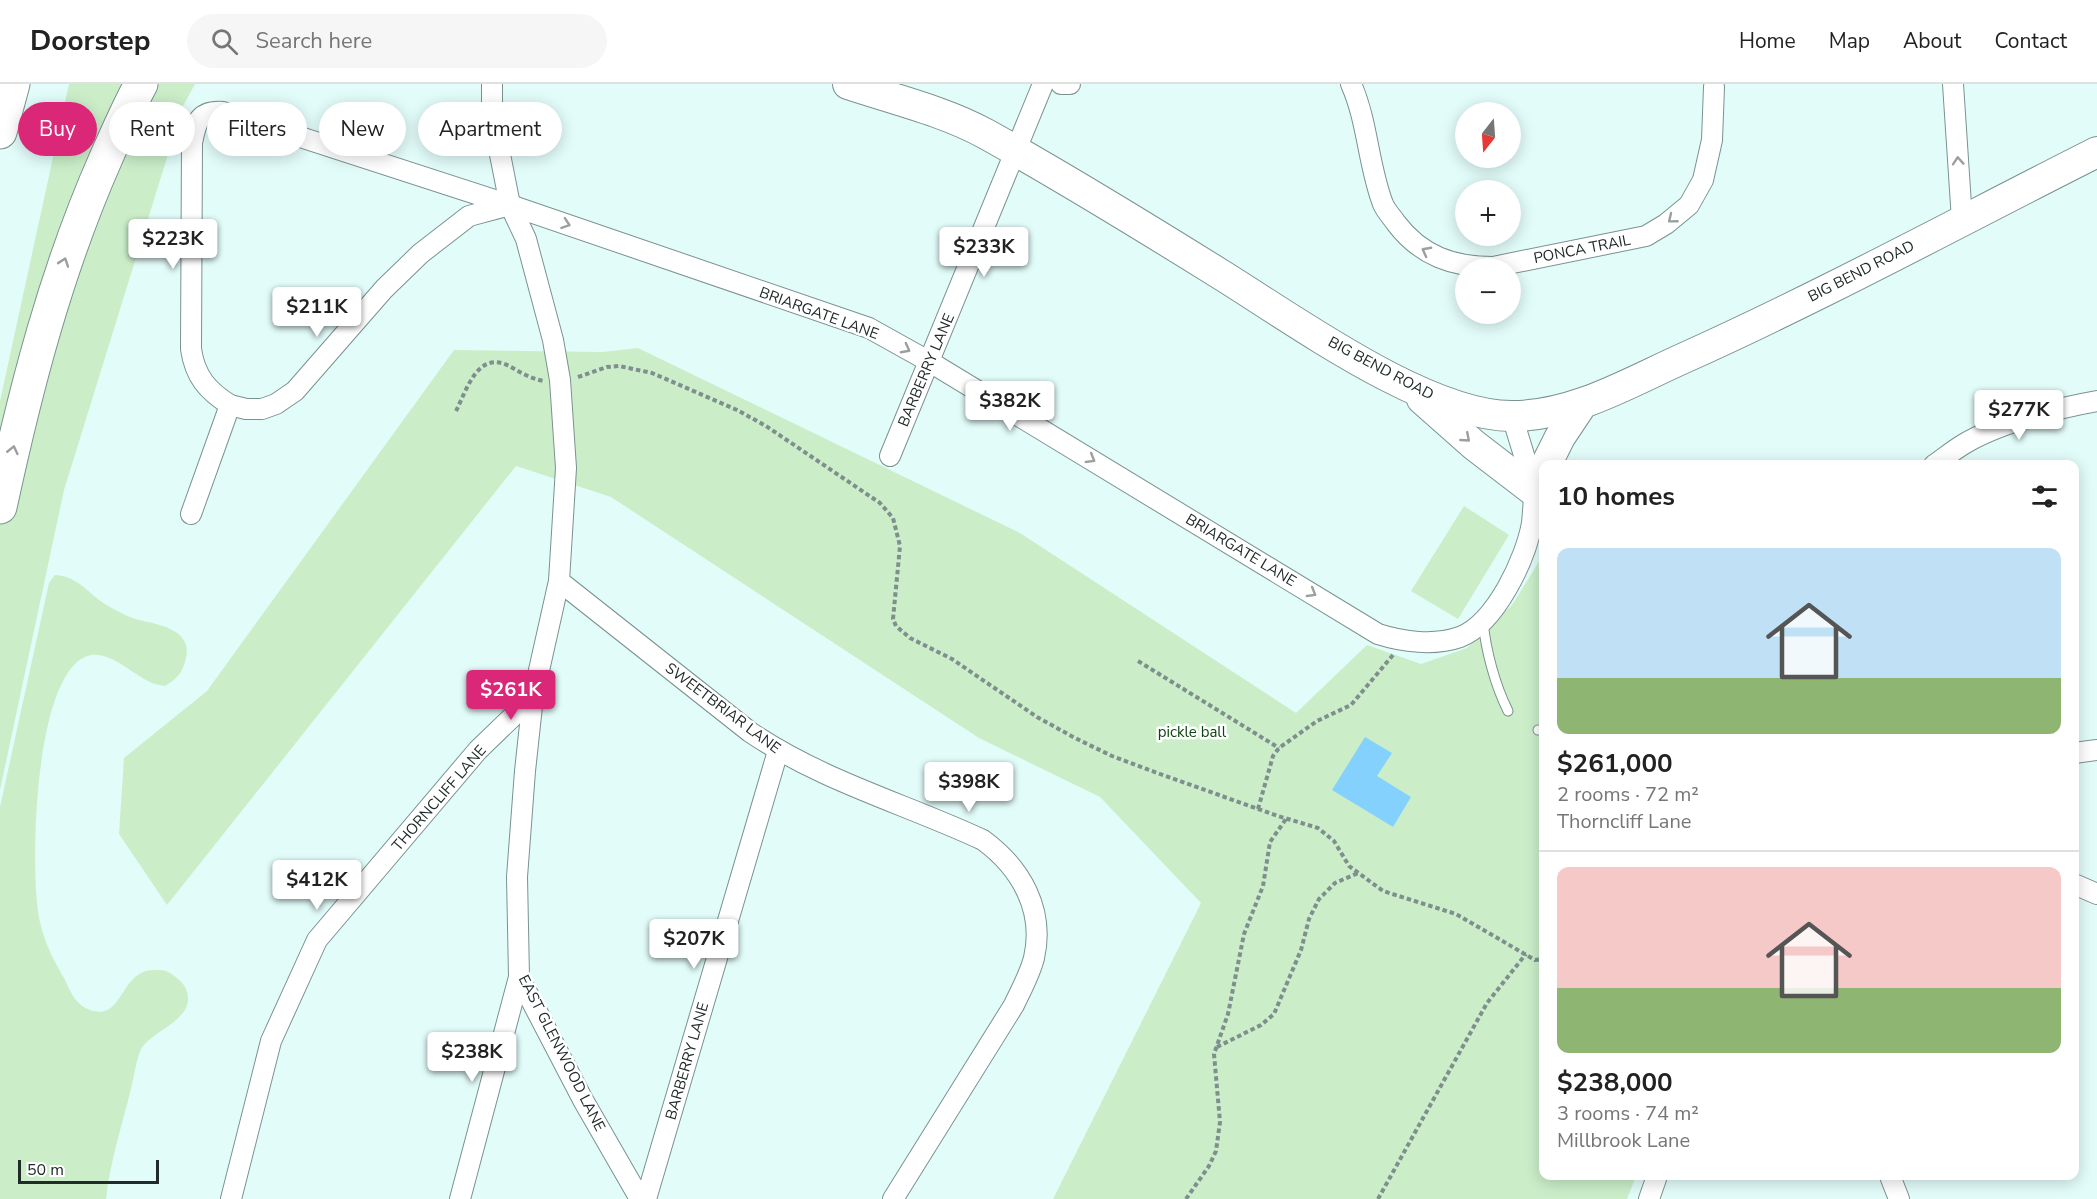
<!DOCTYPE html>
<html lang="en">
<head>
<meta charset="utf-8">
<style>
	body { margin:0; font-family:"Nunito Sans",sans-serif; background:#f6f6f6; color:#222; height:100vh; display:flex; flex-direction:column; font-size:22px; white-space:nowrap }
	* { box-sizing:border-box; margin:0 }
	p { font-size:20px; color:#767676 }
	.icon { flex:none; width:33px; height:33px; fill:none; stroke:currentColor; stroke-width:2; stroke-linecap:round; stroke-linejoin:round }
	.map { position:relative; flex:1; overflow:hidden }
	.details { position:absolute; left:1539px; top:376px; width:540px; height:720px; display:flex; flex-direction:column; background:#fff; border-radius:12px; box-shadow:0 3px 15px #0003 }
	.details>* { flex:none }
	.hud { position:absolute; left:18px; top:18px; width:570px; height:54px; display:flex; gap:12px }
	.needle { width:39px; rotate:197deg }
	.tools { position:absolute; left:1455px; top:18px; display:grid; gap:12px }
	.tools a { display:grid; place-items:center; width:66px; height:66px; border-radius:50%; background:#fff; box-shadow:0 3px 15px #0003; font-size:30px }
	.scale { position:absolute; left:18px; bottom:15px; width:141px; box-sizing:border-box; padding-left:6px; border:3px solid #212b2a; border-top:0; font-size:16px; line-height:21px; white-space:nowrap; color:#212b2a; -webkit-text-stroke:4px #fff; paint-order:stroke }
	.price { position:absolute; translate:-50% -51px; padding:0 14px; border-radius:6px; background:#fff; color:#222; font-size:20px; line-height:39px; filter:drop-shadow(0 2px 3px #0008) }
	.price::after { content:''; position:absolute; left:50%; top:36px; width:18px; height:14px; margin-left:-9px; background:inherit; clip-path:polygon(0 0,100% 0,50% 100%) }
	.price.on { background:#db2777; color:#fff }
	ul { padding:0; list-style:none }
	li { display:grid; align-content:center; gap:12px; height:318px; padding:0 18px }
	li+li { border-top:2px solid #e0e0e0 }
	li span { display:grid; place-items:center; height:186px; border-radius:12px; color:#555 }
	li>.icon { margin-inline-start:auto }
	span .icon { width:108px; height:108px; fill:#fffc; stroke-width:1 }
	li b { font-size:26px }
	h2 { display:flex; justify-content:space-between; align-items:center; height:72px; padding:0 18px; font-size:26px }
	.chip { padding:0 21px; border-radius:27px; background:#fff; box-shadow:0 3px 15px #0003; font-size:21px; line-height:54px }
	.chip.on { background:#db2777; color:#fff }
	header { display:flex; align-items:center; gap:36px; box-sizing:border-box; height:84px; padding:0 30px; background:#fff; border-bottom:2px solid #e0e0e0 }
	header strong { font-size:28px }
	nav { display:flex; gap:33px; margin-inline-start:auto; font-size:21px }
	.search { width:420px; height:54px; background:#f6f6f6; display:flex; align-items:center; gap:15px; box-sizing:border-box; padding:0 21px; border-radius:33px; color:#767676; font-size:22px }
	.map>svg:first-child { display:block }
	.green { fill:#cbeec9 }
	.water { fill:#85d1fd }
	.lines { fill:none; stroke-linecap:round; stroke-linejoin:round }
	.service-casing { stroke:#7a9290; stroke-width:11 }
	.minor-casing { stroke:#7a9290; stroke-width:22 }
	.primary-casing { stroke:#7a9290; stroke-width:32 }
	.motorway-casing { stroke:#7a9290; stroke-width:35 }
	.path { stroke:#7e8f8e; stroke-width:4; stroke-dasharray:4.5 3; stroke-linecap:butt }
	.service { stroke:#fff; stroke-width:9 }
	.minor { stroke:#fff; stroke-width:20 }
	.primary { stroke:#fff; stroke-width:30 }
	.motorway { stroke:#fff; stroke-width:33 }
	.oneway { stroke:#9ba09f }
	.labels { text-anchor:middle; dominant-baseline:central; stroke-width:5; stroke-linejoin:round; paint-order:stroke }
	.street-label { font-size:15px; fill:#212b2a; stroke:#fff }
	.park-label { font-size:15px; fill:#0b450f; stroke:#fff }
</style>
</head>
<body>
<header>
<strong>Doorstep</strong>
<div class="search"><svg class="icon" aria-label="search" viewBox="0 0 24 24"><circle cx="10" cy="10" r="6"/><path d="M15 15l6 6"/></svg>Search here</div>
<nav><a>Home</a><a>Map</a><a>About</a><a>Contact</a></nav>
</header>
<div class="map">
<svg width="2097" height="1115" viewBox="0 0 2097 1115">
	<rect width="100%" height="100%" fill="#e2fcfa"/>
	<g class="green">
		<polygon points="69,0 195,0 183,22 64,406 0,706 0,317"/>
		<polygon points="638,264 1020,449 1296,629 1367,561 1421,580 1467,564 1512,521 1543,471 1544,1092 1636,1092 1627,1115 1053,1115 1201,819 1100,713 979,654 611,413 516,382 167,821 119,750 124,674 207,607 454,266 603,268"/>
		<polygon points="1464,422 1509,451 1458,535 1411,507"/>
		<path d="M 55,491 C 80,492 89,512 110,523 C 118,527 126,532 135,535 C 155,540 193,544 186,574 C 183,588 177,595 165,602 C 159,601 153,600 148,597 C 132,589 110,568 91,571 C 33,581 29,792 40,838 C 44,858 55,879 65,896 C 71,909 76,921 90,926 C 125,938 119,883 157,886 C 164,886 168,887 173,891 C 181,897 187,902 188,913 C 190,937 152,947 141,965 C 136,976 134,993 131,1005 C 122,1041 110,1078 106,1115 L 0,1115 L 0,723 L 49,499 Z"/>
	</g>
	<polygon class="water" points="1365,653 1392,669 1377,692 1411,713 1393,743 1332,706"/>
	<g class="lines">
		<defs>
			<g id="service">
				<path d="M 1483,538 C 1486,567 1495,601 1508,627"/>
				<polyline points="1538,646 1544,646"/>
			</g>
			<g id="minor">
				<polyline points="492,0 492,30 510,121 526,155 553,256 560,296 566,384 559,497 533,613 525,687 517,793 519,893 583,1016 640,1115"/>
				<polyline points="1061,0 1070,0"/>
				<path d="M 1351,0 C 1368,38 1368,81 1383,120 C 1386,127 1392,133 1396,139 C 1421,172 1453,183 1493,183 L 1646,152 L 1666,140 L 1689,121 L 1703,96 L 1712,56 L 1714,3"/>
				<polyline points="1953,0 1962,136"/>
				<path d="M 230,321 C 208,307 195,293 191,265 L 192,59 C 196,39 198,26 223,28 L 510,121 L 869,244 L 930,278 L 1378,550 C 1403,558 1434,562 1460,553 C 1496,539 1526,474 1532,439 C 1533,428 1534,417 1534,407"/>
				<polyline points="1512,332 1535,407"/>
				<polyline points="890,372 1043,0"/>
				<path d="M 1934,381 C 1944,374 1954,366 1964,360 C 1999,339 2057,324 2097,317"/>
				<polyline points="191,430 230,321 246,325 262,325 276,320 295,307 384,205 420,170 469,132 510,121"/>
				<path d="M 559,497 L 750,648 C 822,697 906,720 983,756 C 1021,784 1045,826 1034,874 C 1030,890 1021,906 1014,921 L 893,1115"/>
				<polyline points="2074,669 2097,666"/>
				<polyline points="2074,800 2097,810"/>
				<polyline points="1890,1092 1899,1115"/>
				<polyline points="231,1115 271,957 317,856 478,666 533,613"/>
				<polyline points="460,1115 519,893"/>
				<polyline points="646,1115 778,667"/>
				<polyline points="1649,1115 1657,1092"/>
			</g>
			<g id="primary">
				<path d="M 848,0 C 893,15 944,27 986,50 C 1065,94 1143,142 1220,190 C 1293,235 1427,333 1513,332 C 1574,332 1630,298 1684,274 C 1824,211 1960,137 2097,68"/>
				<polyline points="1422,315 1474,361 1534,407 1544,387"/>
				<polyline points="1546,381 1560,353 1582,320"/>
			</g>
			<g id="motorway">
				<polyline points="0,48 13,0"/>
				<path d="M 0,423 C 26,303 56,187 106,74 C 117,49 128,24 141,0"/>
			</g>
		</defs>
		<use href="#service" class="service-casing"/>
		<use href="#minor" class="minor-casing"/>
		<use href="#primary" class="primary-casing"/>
		<use href="#motorway" class="motorway-casing"/>
		<g class="path">
			<polyline points="578,293 607,283 619,282 652,289 737,326 766,342 880,419 893,434 900,462 893,535 896,542 910,554 952,575 1037,633 1075,654 1112,672 1160,690 1278,732 1318,744 1334,757 1349,782 1383,807 1456,830 1535,876 1544,875"/>
			<path d="M 456,327 C 467,305 478,266 509,282 C 520,288 531,295 544,297"/>
			<polyline points="1138,577 1279,664"/>
			<polyline points="1258,725 1273,672 1279,664 1317,637 1351,621 1393,571"/>
			<polyline points="1217,963 1261,941 1274,930 1301,866 1309,835 1319,815 1335,799 1358,789"/>
			<polyline points="1186,1115 1209,1082 1216,1067 1220,1038 1214,970 1228,930 1244,850 1263,802 1270,758 1286,735"/>
			<polyline points="1378,1115 1487,919 1526,870"/>
		</g>
		<use href="#service" class="service"/>
		<use href="#minor" class="minor"/>
		<use href="#primary" class="primary"/>
		<use href="#motorway" class="motorway"/>
	</g>
	<defs><path id="oneway-chevron" d="M-2-3.5L2.5 0L-2 3.5" fill="none" stroke-width="1.6" stroke-linecap="round" stroke-linejoin="round" transform="scale(1.5)"/></defs>
	<g class="oneway">
		<use href="#oneway-chevron" transform="translate(1958 77) rotate(-94)"/>
		<use href="#oneway-chevron" transform="translate(1672 135) rotate(141)"/>
		<use href="#oneway-chevron" transform="translate(566 140) rotate(19)"/>
		<use href="#oneway-chevron" transform="translate(1426 167) rotate(-152)"/>
		<use href="#oneway-chevron" transform="translate(64 178) rotate(-71)"/>
		<use href="#oneway-chevron" transform="translate(906 265) rotate(28)"/>
		<use href="#oneway-chevron" transform="translate(1466 354) rotate(41)"/>
		<use href="#oneway-chevron" transform="translate(13 366) rotate(-77)"/>
		<use href="#oneway-chevron" transform="translate(1091 375) rotate(31)"/>
		<use href="#oneway-chevron" transform="translate(1312 509) rotate(31)"/>
	</g>
	<g class="labels">
		<g class="street-label">
			<text transform="translate(1582 165) rotate(-11)">PONCA TRAIL</text>
			<text transform="translate(1861 187) rotate(-27)">BIG BEND ROAD</text>
			<text transform="translate(819 229) rotate(20)">BRIARGATE LANE</text>
			<text transform="translate(1381 284) rotate(28)">BIG BEND ROAD</text>
			<text transform="translate(926 286) rotate(-67)">BARBERRY LANE</text>
			<text transform="translate(1241 466) rotate(31)">BRIARGATE LANE</text>
			<text transform="translate(723 624) rotate(37)">SWEETBRIAR LANE</text>
			<text transform="translate(439 714) rotate(-49)">THORNCLIFF LANE</text>
			<text transform="translate(562 969) rotate(63)">EAST GLENWOOD LANE</text>
			<text transform="translate(687 977) rotate(-74)">BARBERRY LANE</text>
		</g>
		<g class="park-label">
			<text x="1192" y="648">pickle ball</text>
		</g>
	</g>
</svg>
<div class="tools">
<a><svg class="needle" viewBox="-14 -14 28 28"><path d="M0-13l5 13h-10z" fill="#e53935"/><path d="M0 13l5-13h-10z" fill="#767676"/></svg></a>
<a>+</a>
<a>−</a>
</div>
<div class="scale">50 m</div>
<b class="price" style="left:173px;top:186px">$223K</b>
<b class="price" style="left:984px;top:194px">$233K</b>
<b class="price" style="left:317px;top:254px">$211K</b>
<b class="price" style="left:1010px;top:348px">$382K</b>
<b class="price" style="left:2019px;top:357px">$277K</b>
<b class="price on" style="left:511px;top:637px">$261K</b>
<b class="price" style="left:969px;top:729px">$398K</b>
<b class="price" style="left:317px;top:827px">$412K</b>
<b class="price" style="left:694px;top:886px">$207K</b>
<b class="price" style="left:472px;top:999px">$238K</b>
<div class="hud">
<a class="chip on">Buy</a>
<a class="chip">Rent</a>
<a class="chip">Filters</a>
<a class="chip">New</a>
<a class="chip">Apartment</a>
</div>
<section class="details">
<h2>10 homes<svg class="icon" aria-label="filters" viewBox="0 0 24 24"><path d="M4 7h16M4 17h16"/><circle cx="9" cy="7" r="2"/><circle cx="15" cy="17" r="2"/></svg></h2>
<ul>
<li><span style="background:linear-gradient(#bfe0f5 70%,#8fb573 0)"><svg class="icon" aria-label="home" viewBox="0 0 24 24"><path d="M3 11l9-7 9 7M6 9v11h12V9"/></svg></span><div><b>$261,000</b><p>2 rooms · 72 m²</p><p>Thorncliff Lane</p></div></li>
<li><span style="background:linear-gradient(#f6c9c9 65%,#8fb573 0)"><svg class="icon" aria-label="home" viewBox="0 0 24 24"><path d="M3 11l9-7 9 7M6 9v11h12V9"/></svg></span><div><b>$238,000</b><p>3 rooms · 74 m²</p><p>Millbrook Lane</p></div></li>
</ul>
</section>
</div>
</body>
</html>
